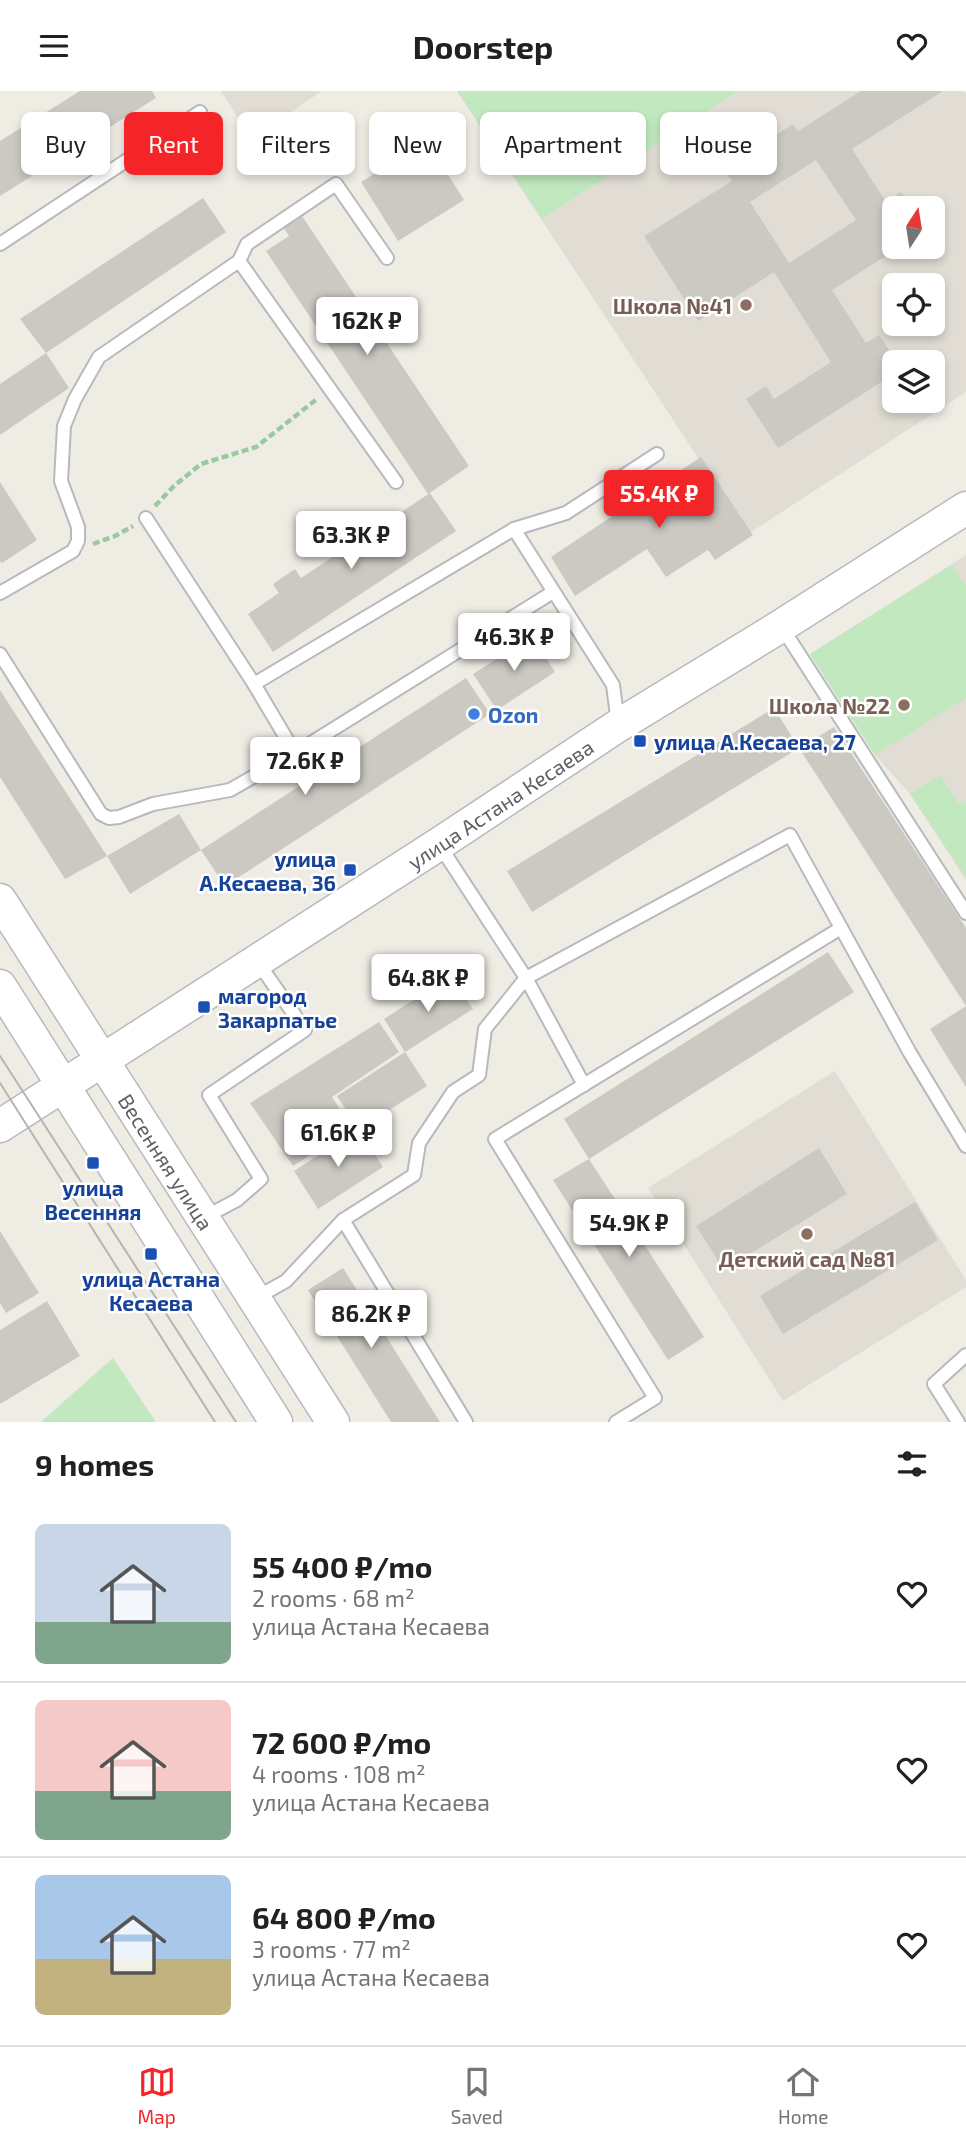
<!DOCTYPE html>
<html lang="en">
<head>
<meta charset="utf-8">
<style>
	body { margin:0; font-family:"Exo 2",sans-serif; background:#f2f2f2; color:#202124; height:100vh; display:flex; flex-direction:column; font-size:26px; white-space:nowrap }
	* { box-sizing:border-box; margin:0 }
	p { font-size:23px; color:#757577 }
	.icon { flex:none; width:38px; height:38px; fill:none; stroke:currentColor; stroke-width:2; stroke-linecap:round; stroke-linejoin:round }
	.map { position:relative; height:1331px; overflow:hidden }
	.drawer { display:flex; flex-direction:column; background:#fff; flex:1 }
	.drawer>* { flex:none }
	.guide { position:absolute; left:21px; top:21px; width:924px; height:63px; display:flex; gap:14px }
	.needle { width:46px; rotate:12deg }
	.tools { position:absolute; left:882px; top:105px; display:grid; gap:14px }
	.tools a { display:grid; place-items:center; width:63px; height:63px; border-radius:10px; background:#fff; box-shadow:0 4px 10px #0003; font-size:35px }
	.price { position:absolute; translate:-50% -60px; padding:0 16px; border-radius:7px; background:#fff; color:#222; font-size:23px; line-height:46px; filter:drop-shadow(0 2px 4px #0008) }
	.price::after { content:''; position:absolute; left:50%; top:42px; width:21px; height:16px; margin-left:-10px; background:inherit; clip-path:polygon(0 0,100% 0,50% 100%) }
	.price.current { background:#f32528; color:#fff }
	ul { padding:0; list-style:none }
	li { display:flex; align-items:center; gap:21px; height:175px; padding:0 35px }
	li+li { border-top:2px solid #e0e0e0 }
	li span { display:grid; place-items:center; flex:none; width:196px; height:140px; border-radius:10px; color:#555 }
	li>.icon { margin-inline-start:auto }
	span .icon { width:84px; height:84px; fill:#fffc; stroke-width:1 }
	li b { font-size:30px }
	h2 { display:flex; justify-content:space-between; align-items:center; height:84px; padding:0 35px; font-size:30px }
	.pill { padding:0 24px; border-radius:10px; background:#fff; box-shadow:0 4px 10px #0003; font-size:24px; line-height:63px }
	.pill.current { background:#f32528; color:#fff }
	header { display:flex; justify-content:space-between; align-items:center; height:91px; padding:0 35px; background:#fff; font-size:32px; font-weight:700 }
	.tab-bar { display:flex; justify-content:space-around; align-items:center; height:98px; border-top:2px solid #e0e0e0; background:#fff; font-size:19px; color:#757577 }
	.tab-bar a { display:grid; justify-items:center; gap:4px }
	.tab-bar .current { color:#f32528 }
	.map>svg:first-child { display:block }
	.education { fill:#e1ddd4; fill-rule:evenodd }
	.green { fill:#c2e8bf }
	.building { fill:#ccc9c3; fill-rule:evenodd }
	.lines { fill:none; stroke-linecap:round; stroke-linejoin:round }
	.service-casing { stroke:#b6babf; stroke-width:16 }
	.tertiary-casing { stroke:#b6babf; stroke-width:35 }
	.path { stroke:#97caa1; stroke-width:4.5; stroke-dasharray:7 3.5; stroke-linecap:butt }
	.service { stroke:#fff; stroke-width:12 }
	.tertiary { stroke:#fff; stroke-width:32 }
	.tram { stroke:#b3b4b5; stroke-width:2 }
	.education-dot { fill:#8d6e63; stroke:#fff; stroke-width:2.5 }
	.shop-dot { fill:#3f7fe0; stroke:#fff; stroke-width:2.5 }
	.transit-dot { fill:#1a4fb4; stroke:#fff; stroke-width:2.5 }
	.labels { text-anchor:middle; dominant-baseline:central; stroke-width:5; stroke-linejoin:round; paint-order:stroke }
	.education-label { font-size:21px; font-weight:bold; fill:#785e54; stroke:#fff; text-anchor:end }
	.shop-label { font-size:21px; font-weight:bold; fill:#366cbe; stroke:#fff; text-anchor:start }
	.transit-label { font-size:21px; font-weight:bold; fill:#164399; stroke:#fff; text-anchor:start }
	.street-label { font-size:21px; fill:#5c6165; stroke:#fff }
</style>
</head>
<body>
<header><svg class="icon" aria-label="menu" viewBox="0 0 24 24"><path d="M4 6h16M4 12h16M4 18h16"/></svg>Doorstep<svg class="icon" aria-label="heart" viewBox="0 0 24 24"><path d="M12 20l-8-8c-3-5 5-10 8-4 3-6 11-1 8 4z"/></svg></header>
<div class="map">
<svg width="966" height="1331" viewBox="0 0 966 1331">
	<rect width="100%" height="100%" fill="#efece4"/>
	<g class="education">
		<polygon points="221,0 322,0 251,48"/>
		<path d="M 457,0 L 964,0 L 966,2 L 966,301 L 748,443 ZM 894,117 L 933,117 L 933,156 L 894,156 ZM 894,194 L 933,194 L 933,233 L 894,233 ZM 894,271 L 933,271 L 933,310 L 894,310 Z"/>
		<polygon points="966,464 966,789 910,703 875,664 810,563"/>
		<polygon points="835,980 966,1189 966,1196 783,1310 648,1097"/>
	</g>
	<g class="green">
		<polygon points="457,0 737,0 542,128"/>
		<polygon points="952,474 966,495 966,607 875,664 810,563"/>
		<polygon points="940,684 959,714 966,710 966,786 910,703"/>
		<polygon points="113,1267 156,1331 41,1331"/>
	</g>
	<g class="building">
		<polygon points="80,0 152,0 156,7 0,105 0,50"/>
		<path d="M 861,0 L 943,0 L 852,58 L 886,111 L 901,101 L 912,117 L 894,117 L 894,156 L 900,156 L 832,199 L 866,252 L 879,244 L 897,271 L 894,271 L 894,283 L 778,357 L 746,308 L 766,295 L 774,308 L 831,271 L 774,181 L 698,230 L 644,145 L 732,90 L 723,77 L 793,33 L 798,40 ZM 816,69 L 856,129 L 789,172 L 750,111 Z"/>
		<polygon points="427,50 464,109 398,150 361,91"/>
		<polygon points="203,107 226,141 46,262 20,228"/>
		<polygon points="302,125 469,375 428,403 266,160 289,145 284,137"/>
		<polygon points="46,262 69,297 0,344 0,293"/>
		<polygon points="701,366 753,444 715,469 708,459 666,486 647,458 575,505 551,466"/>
		<polygon points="0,391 37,449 2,472 0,470"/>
		<polygon points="430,402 456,440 273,561 248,523 279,502 273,493 295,478 301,487 366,444 361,436 383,422 388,430"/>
		<polygon points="532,545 555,581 497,619 473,583"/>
		<polygon points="466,587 490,623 225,795 201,759 130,803 107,765 179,723 201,759"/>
		<polygon points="0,599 107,765 65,788 0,686"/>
		<polygon points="774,617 799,657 532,821 507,780"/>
		<polygon points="834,636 966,837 966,915 799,657"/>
		<polygon points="828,861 854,901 589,1068 564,1028"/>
		<polygon points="451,885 473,918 405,961 384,928"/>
		<polygon points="966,915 966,996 930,938"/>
		<polygon points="379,931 399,961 332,1006 352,1037 293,1075 250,1012"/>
		<polygon points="405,961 427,995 359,1038 337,1005"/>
		<polygon points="359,1038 383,1076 318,1118 294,1080"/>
		<polygon points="819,1057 847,1103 724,1179 696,1135"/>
		<polygon points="589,1068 704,1246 668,1269 553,1089"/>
		<polygon points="915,1111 938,1149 783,1243 760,1205"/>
		<polygon points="0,1140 39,1202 6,1222 0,1212"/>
		<polygon points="343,1177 440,1331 391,1331 308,1199"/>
		<polygon points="47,1210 80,1265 0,1313 0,1239"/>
	</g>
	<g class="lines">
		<defs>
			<g id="service">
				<polyline points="0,153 200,21"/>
				<polyline points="239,170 247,153 336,93 387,167"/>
				<polyline points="146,427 254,593 295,662"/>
				<polyline points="514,438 613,594 618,633"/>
				<polyline points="0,502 73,460 78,450 78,436 61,390 64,335 75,308 99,266 239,170 396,391"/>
				<polyline points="781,535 966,822"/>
				<polyline points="0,563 101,723 109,727 119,726 153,713 230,699 295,662 553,501"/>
				<polyline points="254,593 514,438 566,422 657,363"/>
				<polyline points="440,755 526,887 584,994"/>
				<polyline points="203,1127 237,1109 261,1088 209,1004 305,939 257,870"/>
				<polyline points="343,1129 466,1331"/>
				<polyline points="254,1208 286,1190 343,1129 414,1084 419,1052 453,1001 479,984 485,938 526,887 790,744 910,962 966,1055"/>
				<polyline points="616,1331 655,1307 495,1048 841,837"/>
				<polyline points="958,1331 934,1293 966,1264"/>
			</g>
			<g id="tertiary">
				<path id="s1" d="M 0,809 L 333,1331"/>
				<polyline points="0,895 276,1331"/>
				<path id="s2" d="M 0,1035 L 439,753 L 619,634 L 781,535 L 966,417"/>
			</g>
		</defs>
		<use href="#service" class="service-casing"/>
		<use href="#tertiary" class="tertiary-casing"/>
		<g class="path">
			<polyline points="155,415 174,395 201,373 256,356 317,308"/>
			<polyline points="93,453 115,445 133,435"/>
		</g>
		<use href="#service" class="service"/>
		<use href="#tertiary" class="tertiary"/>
		<g class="tram">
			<polyline points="0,965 236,1331"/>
			<polyline points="0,992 215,1331"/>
		</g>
	</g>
	<g class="education-dot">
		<circle cx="746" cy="214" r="7"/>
		<circle cx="904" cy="614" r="7"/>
		<circle cx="807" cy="1143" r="7"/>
	</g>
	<circle class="shop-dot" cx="474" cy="623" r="7"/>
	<g class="transit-dot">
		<rect x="633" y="643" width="14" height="14" rx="3.5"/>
		<rect x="343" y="772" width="14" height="14" rx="3.5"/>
		<rect x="197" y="909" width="14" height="14" rx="3.5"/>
		<rect x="86" y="1065" width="14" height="14" rx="3.5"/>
		<rect x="144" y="1156" width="14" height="14" rx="3.5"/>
	</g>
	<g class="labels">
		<g class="education-label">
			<text x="732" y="214">Школа №41</text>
			<text x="890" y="614">Школа №22</text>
			<text x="807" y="1167" text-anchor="middle">Детский сад №81</text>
		</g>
		<g class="shop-label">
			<text x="488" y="623">Ozon</text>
		</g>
		<g class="transit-label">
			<text x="654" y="650">улица А.Кесаева, 27</text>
			<text x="336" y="767" text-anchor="end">улица<tspan x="336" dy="24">А.Кесаева, 36</tspan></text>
			<text x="218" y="904">магород<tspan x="218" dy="24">Закарпатье</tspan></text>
			<text x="93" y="1096" text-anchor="middle">улица<tspan x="93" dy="24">Весенняя</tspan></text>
			<text x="151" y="1187" text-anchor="middle">улица Астана<tspan x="151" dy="24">Кесаева</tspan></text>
		</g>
		<g class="street-label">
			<text stroke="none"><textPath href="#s2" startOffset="595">улица Астана Кесаева</textPath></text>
			<text stroke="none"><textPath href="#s1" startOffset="310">Весенняя улица</textPath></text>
		</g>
	</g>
</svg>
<div class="tools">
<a><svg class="needle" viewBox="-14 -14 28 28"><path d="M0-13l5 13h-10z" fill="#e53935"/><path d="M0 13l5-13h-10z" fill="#757577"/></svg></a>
<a><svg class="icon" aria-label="locate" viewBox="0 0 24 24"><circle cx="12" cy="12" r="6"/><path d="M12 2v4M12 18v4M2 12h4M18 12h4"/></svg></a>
<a><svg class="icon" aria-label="layers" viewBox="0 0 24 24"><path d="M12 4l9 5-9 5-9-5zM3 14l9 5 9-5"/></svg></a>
</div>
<b class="price" style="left:367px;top:266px">162K ₽</b>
<b class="price current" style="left:659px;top:439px">55.4K ₽</b>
<b class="price" style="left:351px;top:480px">63.3K ₽</b>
<b class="price" style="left:514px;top:582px">46.3K ₽</b>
<b class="price" style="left:305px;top:706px">72.6K ₽</b>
<b class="price" style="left:428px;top:923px">64.8K ₽</b>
<b class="price" style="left:338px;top:1078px">61.6K ₽</b>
<b class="price" style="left:629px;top:1168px">54.9K ₽</b>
<b class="price" style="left:371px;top:1259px">86.2K ₽</b>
<div class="guide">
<a class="pill">Buy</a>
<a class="pill current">Rent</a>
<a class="pill">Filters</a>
<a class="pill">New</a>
<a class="pill">Apartment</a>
<a class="pill">House</a>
</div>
</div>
<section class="drawer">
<h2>9 homes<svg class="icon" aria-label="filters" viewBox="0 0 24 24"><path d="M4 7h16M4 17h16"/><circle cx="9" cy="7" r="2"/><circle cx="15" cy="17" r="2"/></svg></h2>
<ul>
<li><span style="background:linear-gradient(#c9d6e8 70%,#7fa58c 0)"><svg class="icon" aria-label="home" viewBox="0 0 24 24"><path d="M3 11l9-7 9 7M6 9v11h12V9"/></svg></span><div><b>55 400 ₽/mo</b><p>2 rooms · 68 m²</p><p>улица Астана Кесаева</p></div><svg class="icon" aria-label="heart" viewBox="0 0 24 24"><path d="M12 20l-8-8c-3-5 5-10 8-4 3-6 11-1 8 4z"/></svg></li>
<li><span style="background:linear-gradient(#f6c9c9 65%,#7fa58c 0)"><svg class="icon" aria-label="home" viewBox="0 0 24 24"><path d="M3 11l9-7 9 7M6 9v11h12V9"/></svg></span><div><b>72 600 ₽/mo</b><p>4 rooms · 108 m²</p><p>улица Астана Кесаева</p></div><svg class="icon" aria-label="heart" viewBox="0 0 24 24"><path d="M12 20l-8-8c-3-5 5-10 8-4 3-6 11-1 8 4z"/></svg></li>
<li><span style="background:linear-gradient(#a9c7e8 60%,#c2b280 0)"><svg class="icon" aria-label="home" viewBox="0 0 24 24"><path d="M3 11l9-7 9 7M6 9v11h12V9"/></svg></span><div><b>64 800 ₽/mo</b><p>3 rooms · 77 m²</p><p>улица Астана Кесаева</p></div><svg class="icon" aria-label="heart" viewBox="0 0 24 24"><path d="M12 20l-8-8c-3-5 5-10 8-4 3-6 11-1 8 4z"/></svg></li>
</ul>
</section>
<nav class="tab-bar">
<a class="current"><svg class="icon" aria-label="map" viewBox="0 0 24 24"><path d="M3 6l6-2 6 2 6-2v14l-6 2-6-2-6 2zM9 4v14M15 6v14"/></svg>Map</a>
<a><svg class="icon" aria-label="saved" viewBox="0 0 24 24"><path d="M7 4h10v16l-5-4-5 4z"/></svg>Saved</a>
<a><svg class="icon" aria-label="home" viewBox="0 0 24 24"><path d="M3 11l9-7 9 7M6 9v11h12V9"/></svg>Home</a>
</nav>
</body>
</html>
